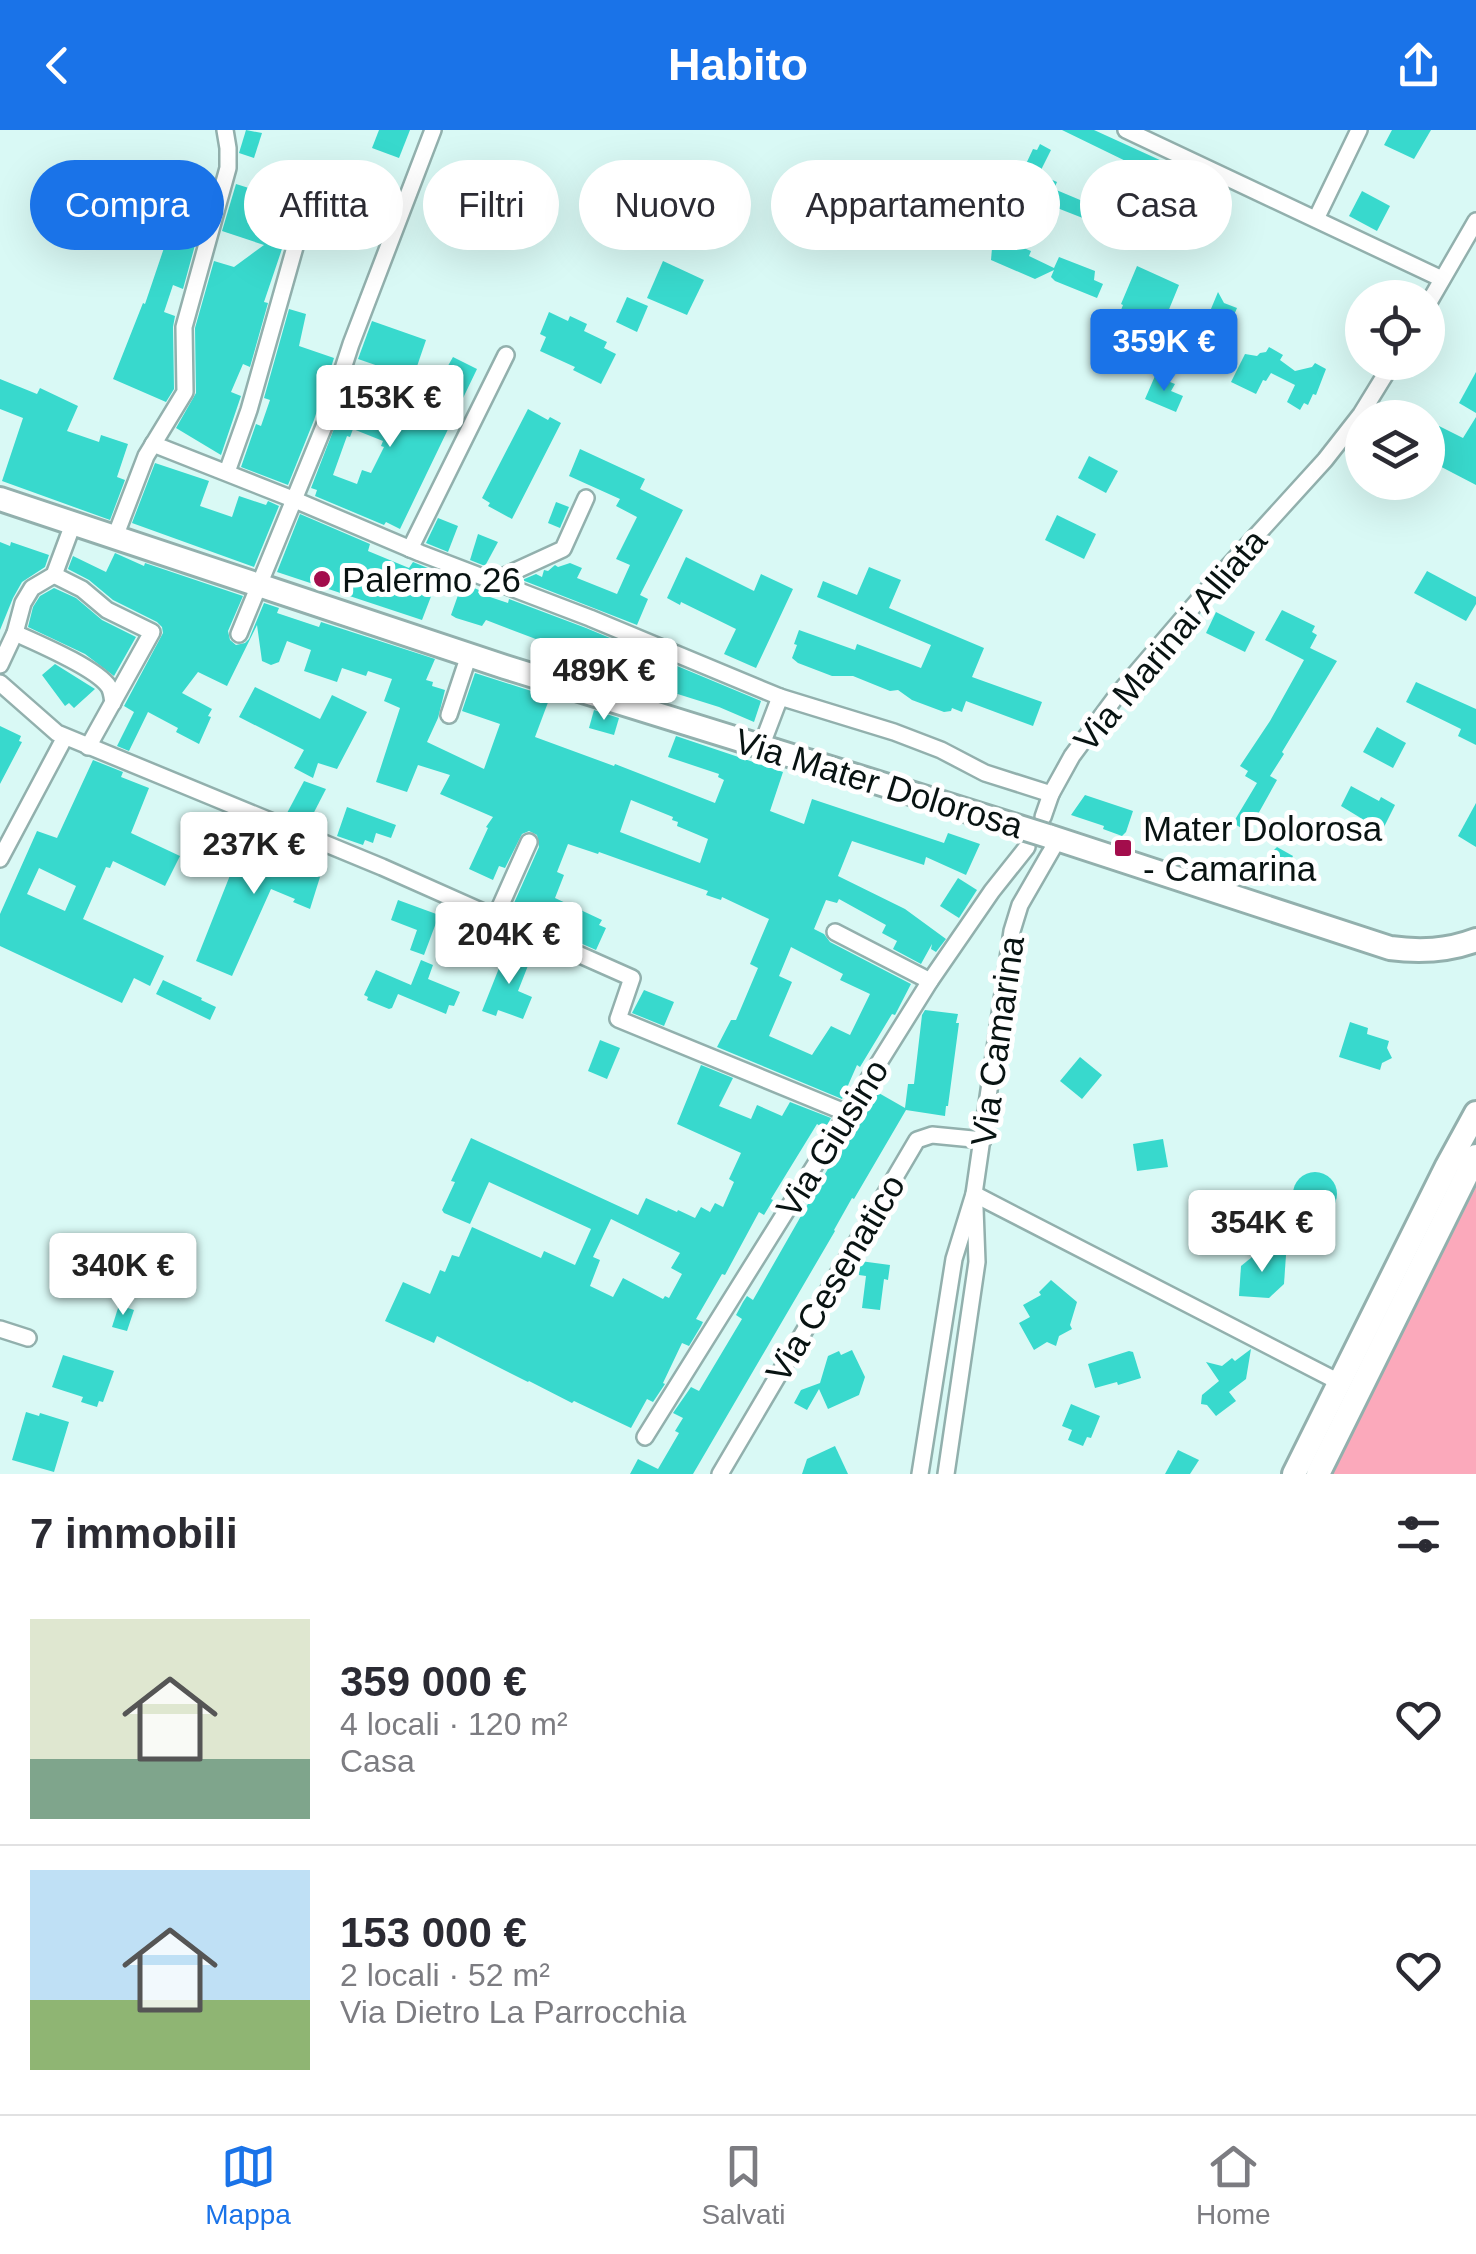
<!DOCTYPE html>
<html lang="it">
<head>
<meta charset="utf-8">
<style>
	body { margin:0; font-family:Arial,sans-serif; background:#f7f7f7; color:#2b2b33; height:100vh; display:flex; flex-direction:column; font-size:38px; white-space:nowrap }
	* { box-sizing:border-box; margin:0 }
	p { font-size:32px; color:#7c7c81 }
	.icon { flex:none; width:55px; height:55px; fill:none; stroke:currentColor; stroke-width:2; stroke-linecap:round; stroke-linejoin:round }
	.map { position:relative; height:1344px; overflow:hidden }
	.sheet { display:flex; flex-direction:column; background:#fff; flex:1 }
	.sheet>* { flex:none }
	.top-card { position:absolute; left:30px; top:30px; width:1418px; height:90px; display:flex; gap:20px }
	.buttons { position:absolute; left:1345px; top:150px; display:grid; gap:20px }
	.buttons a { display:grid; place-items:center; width:100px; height:100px; border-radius:50%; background:#fff; box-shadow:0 10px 40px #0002; font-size:50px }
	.price { position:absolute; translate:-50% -85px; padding:0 22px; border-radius:10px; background:#fff; color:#222; font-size:32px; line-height:65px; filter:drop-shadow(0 2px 5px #0008) }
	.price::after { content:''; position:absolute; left:50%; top:60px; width:30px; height:22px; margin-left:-15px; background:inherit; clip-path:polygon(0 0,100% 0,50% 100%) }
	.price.active { background:#1a73e8; color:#fff }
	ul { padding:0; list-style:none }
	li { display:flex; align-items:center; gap:30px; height:250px; padding:0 30px }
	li+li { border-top:2px solid #e1e1e2 }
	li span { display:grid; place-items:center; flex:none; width:280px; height:200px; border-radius:0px; color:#555 }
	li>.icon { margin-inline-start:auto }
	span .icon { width:120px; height:120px; fill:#fffc; stroke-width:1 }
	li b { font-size:42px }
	h2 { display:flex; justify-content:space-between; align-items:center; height:120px; padding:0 30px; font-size:42px }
	.chip { padding:0 35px; border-radius:45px; background:#fff; box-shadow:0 10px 40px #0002; font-size:35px; line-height:90px }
	.chip.active { background:#1a73e8; color:#fff }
	header { display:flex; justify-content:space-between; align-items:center; height:130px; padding:0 30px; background:#1a73e8; color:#fff; font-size:45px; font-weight:700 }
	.dock { display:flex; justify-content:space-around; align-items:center; height:140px; border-top:2px solid #e1e1e2; background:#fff; font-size:28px; color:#7c7c81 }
	.dock a { display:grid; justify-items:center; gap:5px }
	.dock .active { color:#1a73e8 }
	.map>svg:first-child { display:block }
	.green { fill:#fba9bb }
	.building { fill:#38d9cd; fill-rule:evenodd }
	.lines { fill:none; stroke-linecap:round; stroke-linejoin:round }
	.street-casing { stroke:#92b0ad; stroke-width:20 }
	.secondary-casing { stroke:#92b0ad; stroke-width:28 }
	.street { stroke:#fff; stroke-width:15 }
	.secondary { stroke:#fff; stroke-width:22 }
	.secondary-bridge-casing { stroke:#92b0ad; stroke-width:28; stroke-linecap:butt }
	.secondary-bridge { stroke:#fff; stroke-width:22 }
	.poi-dot { fill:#a30d4c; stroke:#fff; stroke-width:4 }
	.labels { text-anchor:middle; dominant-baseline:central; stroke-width:10; stroke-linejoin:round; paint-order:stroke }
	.poi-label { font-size:35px; fill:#081312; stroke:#fff; text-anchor:start }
	.street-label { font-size:35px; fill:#081312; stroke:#fff }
</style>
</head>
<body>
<header><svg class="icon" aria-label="back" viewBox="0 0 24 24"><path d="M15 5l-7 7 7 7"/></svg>Habito<svg class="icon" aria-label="share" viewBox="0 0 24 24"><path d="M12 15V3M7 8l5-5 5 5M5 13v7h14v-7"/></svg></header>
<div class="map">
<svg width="1476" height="1344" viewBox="0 0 1476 1344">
	<rect width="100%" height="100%" fill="#d9f9f5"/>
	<polygon class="green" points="1476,1057 1476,1344 1331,1344"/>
	<g class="building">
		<polygon points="246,0 262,3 254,28 239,23"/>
		<polygon points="379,0 410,0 399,28 372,18"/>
		<polygon points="1062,0 1094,0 1162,31 1152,50 1138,43 1140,38"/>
		<polygon points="1392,0 1431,0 1414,29 1384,15"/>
		<polygon points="1040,14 1051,20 1039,44 1057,52 1054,59 1104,80 1098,94 1047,74 1043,83 1016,72 1021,60 1012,48 1020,31 1026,34 1033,19 1037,20"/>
		<polygon points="1157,43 1191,60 1183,77 1178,74 1173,86 1143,71"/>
		<polygon points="236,54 262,62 260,66 263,67 255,90 285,99 281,112 284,113 264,172 268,173 250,237 243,234 231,262 241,266 221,325 176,298 196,263 195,198 214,131 234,137 264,115 222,101"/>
		<polygon points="189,56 209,64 183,159 173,155 164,182 175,186 173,197 174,259 166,272 113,249 143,173 145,174 166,112"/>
		<polygon points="1362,61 1390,76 1377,101 1349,86"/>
		<polygon points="997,107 1031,121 1029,126 1054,138 1059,127 1095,141 1094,150 1103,154 1097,168 1055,151 1051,147 1054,140 1035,149 991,130 992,118"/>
		<polygon points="663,131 704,150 687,185 647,168"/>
		<polygon points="1137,136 1179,155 1163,194 1160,192 1158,196 1121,180 1123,175 1121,174"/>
		<polygon points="1218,162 1224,173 1237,178 1232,190 1236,192 1231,204 1224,201 1214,223 1204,218 1194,220"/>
		<polygon points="627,167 648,176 637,202 616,192"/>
		<polygon points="289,179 306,184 299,216 334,228 314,290 288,355 241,337 256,294 261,296 270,270 264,268"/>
		<polygon points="549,182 568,191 570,186 587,194 584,201 607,212 604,218 616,224 601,254 573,240 575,237 540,221 546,207 540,204"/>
		<polygon points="372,191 426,210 413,248 358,229"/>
		<polygon points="1269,217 1283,225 1280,230 1295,241 1312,237 1315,233 1326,239 1316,265 1313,264 1308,275 1304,273 1300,280 1287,272 1295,255 1271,243 1266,251 1263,250 1256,264 1231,252 1245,224 1257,226 1260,223 1266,222"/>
		<path d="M 453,227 L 477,239 L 400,399 L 386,392 L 384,395 L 315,366 L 317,360 L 311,358 L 342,278 L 347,280 L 352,270 L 398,288 L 414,253 L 433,262 ZM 353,299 L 383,311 L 381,316 L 384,317 L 371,343 L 362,340 L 357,354 L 333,345 L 347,306 L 350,307 Z"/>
		<polygon points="1476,242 1476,283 1459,273"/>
		<polygon points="1155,246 1175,254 1171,261 1183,266 1176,282 1145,269"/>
		<polygon points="0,249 37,264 40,258 78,276 67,301 99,312 101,305 128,314 117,347 125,350 110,390 2,351 23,288 0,279"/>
		<polygon points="528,279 548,290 550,287 561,293 512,389 488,376 490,373 482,368"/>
		<polygon points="1476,287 1476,355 1428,330 1428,318 1439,296 1463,308"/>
		<polygon points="580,319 645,349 640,359 683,380 640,465 648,469 637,495 522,450 536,444 542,447 544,440 548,441 555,435 558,437 570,433 582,438 577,448 617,464 630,435 616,429 637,387 616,376 620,369 569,346"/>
		<polygon points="1089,326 1118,341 1106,363 1078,348"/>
		<polygon points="155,333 209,351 200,376 232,387 239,366 266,375 268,371 279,376 254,437 132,393"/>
		<polygon points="556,372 569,377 560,398 548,393"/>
		<polygon points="300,384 370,414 368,421 409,438 413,432 440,443 422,490 277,442"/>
		<polygon points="1057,385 1096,404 1084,429 1045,410"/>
		<polygon points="438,388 458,396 448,422 426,413"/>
		<polygon points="478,404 498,412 485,436 470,430"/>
		<polygon points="0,412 10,416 11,412 49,425 45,437 22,452 13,468 0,500"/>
		<path d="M 115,423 L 144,436 L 145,433 L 243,466 L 228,501 L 230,510 L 236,515 L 245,513 L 249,509 L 264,473 L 279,478 L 277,483 L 319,497 L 321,492 L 435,529 L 426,550 L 433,552 L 432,556 L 445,560 L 438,588 L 427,612 L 484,639 L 500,594 L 462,581 L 475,543 L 550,567 L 535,607 L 614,636 L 615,634 L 715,673 L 724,650 L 718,647 L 719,644 L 668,627 L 676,606 L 783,642 L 770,681 L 804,694 L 812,669 L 944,713 L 948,703 L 980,714 L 966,745 L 926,727 L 924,735 L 852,711 L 838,746 L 905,779 L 946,809 L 936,822 L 931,819 L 932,814 L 921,834 L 893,819 L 897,811 L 882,803 L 886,795 L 839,769 L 837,773 L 826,770 L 814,799 L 824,804 L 830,812 L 911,854 L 895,885 L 892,884 L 860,937 L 857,935 L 842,969 L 717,917 L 731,890 L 736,890 L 758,838 L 750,834 L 769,789 L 722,767 L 721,770 L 706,765 L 708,761 L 599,722 L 598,724 L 568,714 L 557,742 L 564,745 L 555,768 L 602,790 L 599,795 L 606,798 L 596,820 L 510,782 L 539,717 L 537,705 L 529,701 L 522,704 L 505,738 L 499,736 L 493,750 L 469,739 L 488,698 L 486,697 L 493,687 L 440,664 L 450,645 L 418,635 L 407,662 L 376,652 L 400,578 L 384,571 L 392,549 L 368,541 L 366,546 L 342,538 L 337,552 L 304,541 L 311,520 L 287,511 L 279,532 L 271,535 L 262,531 L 257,495 L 227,556 L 198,542 L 182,563 L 212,579 L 208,586 L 211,587 L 199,614 L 176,602 L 178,598 L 148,582 L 129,621 L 117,616 L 134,582 L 124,576 L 163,503 L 162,497 L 157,492 L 113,470 L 89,450 L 68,439 L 73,426 L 106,442 ZM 631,670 L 673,687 L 672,690 L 678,692 L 677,696 L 708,709 L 700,733 L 620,702 ZM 791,817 L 843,844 L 840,850 L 870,864 L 850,905 L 831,896 L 812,925 L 769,906 L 792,852 L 779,846 Z"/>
		<polygon points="686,427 754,461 761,444 793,459 756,538 724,524 736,499 681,472 680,475 667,468"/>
		<polygon points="869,437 901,450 889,478 984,518 972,547 1042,572 1033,596 966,571 962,582 952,578 951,581 944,582 912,570 898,560 890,561 853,546 832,546 798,533 792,528 797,515 794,514 799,500 855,520 857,514 921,538 931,515 817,467 823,451 857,465"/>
		<polygon points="1427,441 1476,467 1476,474 1466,491 1414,463"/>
		<polygon points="463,451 475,456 474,458 479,460 478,463 508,473 509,469 586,498 761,571 754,592 719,577 598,539 599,537 592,534 595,525 551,509 549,514 486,490 482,496 456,488 451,485"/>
		<polygon points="54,458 76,468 102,490 136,507 114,546 85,524 28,497 33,477 40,466"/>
		<polygon points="1282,480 1315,496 1312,502 1317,505 1310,518 1337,531 1282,622 1284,624 1270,646 1277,650 1248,702 1233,693 1257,653 1245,646 1248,641 1240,636 1270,591 1304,530 1265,510"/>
		<polygon points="1216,482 1255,502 1245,522 1206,503"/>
		<polygon points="55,534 95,559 74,578 69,573 65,576 42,545"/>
		<polygon points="1416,552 1476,579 1476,615 1458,606 1461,599 1406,572"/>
		<polygon points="255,557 320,589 332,565 367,582 337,639 318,633 313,648 294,638 304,620 239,587"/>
		<polygon points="594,580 619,588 614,605 589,598"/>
		<polygon points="0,596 21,606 19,611 22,612 0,654"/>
		<polygon points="1377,597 1406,613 1393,638 1363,622"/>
		<path d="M 93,630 L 123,642 L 121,647 L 149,658 L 131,703 L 180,726 L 165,756 L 113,731 L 110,738 L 106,737 L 83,789 L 164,826 L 150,856 L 134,848 L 122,873 L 0,816 L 0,784 L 37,701 L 57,708 ZM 39,738 L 76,756 L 65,781 L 27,764 Z"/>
		<polygon points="304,651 326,659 308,694 286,685"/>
		<polygon points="1351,656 1379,671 1381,667 1395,675 1382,701 1341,676"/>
		<polygon points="1085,665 1133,681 1126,702 1122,706 1103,699 1104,696 1071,685"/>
		<polygon points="1476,673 1476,717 1458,706"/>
		<polygon points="347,677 396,695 391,708 376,703 373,713 365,710 363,715 337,706"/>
		<polygon points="248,700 281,713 280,717 311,729 308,742 320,747 310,779 293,772 295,769 271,759 232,846 196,831"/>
		<polygon points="1277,717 1293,726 1285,743 1265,736 1270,724"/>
		<polygon points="958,748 977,760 959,788 940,776"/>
		<polygon points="398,770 439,785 424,825 410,820 417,800 391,790"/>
		<polygon points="507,818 531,828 518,861 532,867 523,889 498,880 496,886 482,881"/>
		<polygon points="421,830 433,835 428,849 460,862 454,876 449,875 446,884 398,864 392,878 389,879 367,870 368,867 364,865 376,840 411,855"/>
		<polygon points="163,850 202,868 201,870 216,877 210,890 156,864"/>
		<polygon points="644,860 674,872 664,896 632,883"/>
		<polygon points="925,880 958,884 956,893 959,893 948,976 946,976 945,986 906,980 854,1069 852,1068 834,1100 835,1101 693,1344 630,1344 638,1329 658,1339 679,1303 675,1301 683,1288 673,1283 691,1257 699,1261 742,1189 736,1185 743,1172 747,1166 753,1170 857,988 860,991 877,962 905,978 908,954 914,954 922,885"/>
		<polygon points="1350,892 1368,898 1367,904 1389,911 1387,918 1392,928 1382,933 1380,940 1339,927"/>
		<polygon points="600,910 620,918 607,949 588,941"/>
		<polygon points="1080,927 1102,945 1082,969 1060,951"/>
		<path d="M 701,935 L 733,948 L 719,976 L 751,989 L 757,975 L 782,986 L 790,972 L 831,988 L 825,999 L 817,994 L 771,1069 L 773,1070 L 764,1085 L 759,1082 L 725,1145 L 722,1144 L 696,1189 L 703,1192 L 701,1196 L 689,1216 L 682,1213 L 663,1253 L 665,1254 L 653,1272 L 647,1269 L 631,1298 L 574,1271 L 572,1273 L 529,1251 L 528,1252 L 437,1206 L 434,1213 L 385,1191 L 403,1152 L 430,1164 L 440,1140 L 445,1142 L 452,1125 L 459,1127 L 472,1097 L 541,1128 L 544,1121 L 575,1135 L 591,1099 L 489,1052 L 470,1094 L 444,1083 L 442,1080 L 455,1052 L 451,1051 L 471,1008 L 638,1085 L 646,1068 L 677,1082 L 678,1080 L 695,1088 L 701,1077 L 710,1082 L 715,1073 L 723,1077 L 734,1052 L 729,1049 L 741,1023 L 677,994 ZM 611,1089 L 680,1123 L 671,1138 L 682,1144 L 669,1168 L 665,1166 L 663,1169 L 623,1148 L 613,1167 L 590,1156 L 600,1130 L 593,1127 Z"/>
		<polygon points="1163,1009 1168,1037 1137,1041 1133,1014"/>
		<circle cx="1315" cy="1064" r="22"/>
		<polygon points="1257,1123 1286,1125 1284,1154 1269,1168 1239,1166 1241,1136"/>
		<polygon points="860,1131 890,1135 888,1150 884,1149 880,1180 862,1178 866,1146 859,1145"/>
		<polygon points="1051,1150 1077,1172 1070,1195 1072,1199 1059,1206 1056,1216 1047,1212 1034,1220 1019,1193 1030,1187 1023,1175 1041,1165 1039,1162"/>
		<polygon points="119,1175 134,1180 127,1201 112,1197"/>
		<polygon points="1251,1219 1246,1249 1229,1262 1236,1271 1216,1286 1207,1275 1201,1274 1202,1265 1219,1251 1206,1232 1222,1236 1232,1228 1235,1231"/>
		<polygon points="852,1220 865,1247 859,1265 828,1279 819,1259 807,1280 794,1273 801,1260 820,1253 828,1226 839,1221 841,1225"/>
		<polygon points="1129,1221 1133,1222 1141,1248 1118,1255 1117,1252 1095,1258 1088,1234"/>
		<polygon points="63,1225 114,1241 103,1272 99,1271 97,1277 81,1272 83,1267 52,1257"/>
		<polygon points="1071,1274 1100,1286 1091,1308 1087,1307 1083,1316 1068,1310 1072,1300 1062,1296"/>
		<polygon points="26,1282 39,1286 40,1283 69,1292 54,1342 12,1330"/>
		<polygon points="835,1316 848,1344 802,1344 807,1329"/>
		<polygon points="1178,1320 1199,1330 1190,1344 1165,1344"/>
	</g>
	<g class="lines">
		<defs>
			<g id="street">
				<polyline points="1126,0 1442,149"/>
				<polyline points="1316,89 1359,0"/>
				<polyline points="1428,174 1476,91"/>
				<polyline points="153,314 295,370 420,423 590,488 780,567"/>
				<polyline points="227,342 249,280 297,110"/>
				<polyline points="115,407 146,326 185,262 184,197 228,38 228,18 225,0"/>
				<polyline points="410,419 506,225"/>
				<polyline points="54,445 82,459 107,480 152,502 88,617"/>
				<polyline points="497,453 500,448 563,419 586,368"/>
				<path d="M 15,503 C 37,513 97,538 109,557 C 112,562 112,568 113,573"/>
				<polyline points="239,504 325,294 351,214 433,0"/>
				<polyline points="0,535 15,503 23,473 32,458 54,445 73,394"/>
				<polyline points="0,553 57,603 382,737 632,848 618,889 847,983"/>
				<polyline points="449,585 469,525"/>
				<polyline points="761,617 780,567 894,602 941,620 985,643 1051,664 1072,626 1118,564 1215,451 1325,330 1361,284 1393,232"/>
				<polyline points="1043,687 1051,664"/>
				<polyline points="0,729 65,607"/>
				<polyline points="495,788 529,712"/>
				<polyline points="835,802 930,851"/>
				<polyline points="974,1064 1339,1252"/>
				<polyline points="0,1199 28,1208"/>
				<polyline points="645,1307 930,851 992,761 1027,717"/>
				<polyline points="720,1344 917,1010 932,1005 983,1010"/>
				<polyline points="920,1344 954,1129 974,1064 1012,801 1020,775 1058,709"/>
				<polyline points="946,1344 977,1132 975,1078"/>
			</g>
			<g id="secondary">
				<polyline points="0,369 505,537 808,631"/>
				<path d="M 1048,706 L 1390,818 C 1420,822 1447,821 1476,810"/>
				<polyline points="1294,1344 1447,1036 1476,983"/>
				<polyline points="1318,1344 1476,1026"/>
			</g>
		</defs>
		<use href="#street" class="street-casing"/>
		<use href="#secondary" class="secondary-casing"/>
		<use href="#street" class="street"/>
		<use href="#secondary" class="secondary"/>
		<defs>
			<polyline id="secondary-bridge" points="808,631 1048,706"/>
		</defs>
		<use href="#secondary-bridge" class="secondary-bridge-casing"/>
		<use href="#secondary-bridge" class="secondary-bridge"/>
	</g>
	<g class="poi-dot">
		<circle cx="322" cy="449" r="10"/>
		<rect x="1113" y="708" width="20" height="20" rx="5"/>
	</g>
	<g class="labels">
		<g class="poi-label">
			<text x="342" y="449">Palermo 26</text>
			<text x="1143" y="698">Mater Dolorosa<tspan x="1143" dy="40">- Camarina</tspan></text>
		</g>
		<g class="street-label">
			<text transform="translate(1170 510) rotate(-50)">Via Marinai Alliata</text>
			<text transform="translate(879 653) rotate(17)">Via Mater Dolorosa</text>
			<text transform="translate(997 911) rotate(-82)">Via Camarina</text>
			<text transform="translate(832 1008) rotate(-58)">Via Giusino</text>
			<text transform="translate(835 1148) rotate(-59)">Via Cesenatico</text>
		</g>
	</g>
</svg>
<div class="buttons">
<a><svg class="icon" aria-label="locate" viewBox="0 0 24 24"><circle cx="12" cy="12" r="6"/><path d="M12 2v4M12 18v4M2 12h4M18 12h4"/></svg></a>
<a><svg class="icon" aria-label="layers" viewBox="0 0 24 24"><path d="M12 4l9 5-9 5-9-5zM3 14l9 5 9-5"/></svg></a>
</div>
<b class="price active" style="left:1164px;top:264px">359K €</b>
<b class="price" style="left:390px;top:320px">153K €</b>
<b class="price" style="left:604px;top:593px">489K €</b>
<b class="price" style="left:254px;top:767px">237K €</b>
<b class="price" style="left:509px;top:857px">204K €</b>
<b class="price" style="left:1262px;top:1145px">354K €</b>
<b class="price" style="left:123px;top:1188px">340K €</b>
<div class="top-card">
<a class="chip active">Compra</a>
<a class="chip">Affitta</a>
<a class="chip">Filtri</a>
<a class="chip">Nuovo</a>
<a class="chip">Appartamento</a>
<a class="chip">Casa</a>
</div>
</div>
<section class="sheet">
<h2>7 immobili<svg class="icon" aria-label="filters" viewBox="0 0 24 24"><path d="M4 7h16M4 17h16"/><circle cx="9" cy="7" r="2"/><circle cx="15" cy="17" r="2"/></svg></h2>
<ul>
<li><span style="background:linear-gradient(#dfe7d0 70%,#7fa58c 0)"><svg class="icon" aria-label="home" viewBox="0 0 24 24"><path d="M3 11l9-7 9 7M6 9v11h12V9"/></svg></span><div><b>359 000 €</b><p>4 locali · 120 m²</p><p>Casa</p></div><svg class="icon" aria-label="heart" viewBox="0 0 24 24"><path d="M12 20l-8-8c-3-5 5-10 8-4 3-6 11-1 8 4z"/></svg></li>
<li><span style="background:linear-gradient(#bfe0f5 65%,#8fb573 0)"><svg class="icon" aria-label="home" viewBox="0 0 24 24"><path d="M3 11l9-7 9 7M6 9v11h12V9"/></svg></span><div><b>153 000 €</b><p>2 locali · 52 m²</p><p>Via Dietro La Parrocchia</p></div><svg class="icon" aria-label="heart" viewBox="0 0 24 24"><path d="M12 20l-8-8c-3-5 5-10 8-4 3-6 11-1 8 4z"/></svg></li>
</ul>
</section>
<nav class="dock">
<a class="active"><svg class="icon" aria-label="map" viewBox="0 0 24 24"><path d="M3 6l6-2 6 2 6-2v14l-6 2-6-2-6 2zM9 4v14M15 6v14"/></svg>Mappa</a>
<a><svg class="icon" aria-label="saved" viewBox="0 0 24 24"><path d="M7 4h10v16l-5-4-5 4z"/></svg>Salvati</a>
<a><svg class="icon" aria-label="home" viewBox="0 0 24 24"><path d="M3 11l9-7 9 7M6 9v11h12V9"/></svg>Home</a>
</nav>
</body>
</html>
